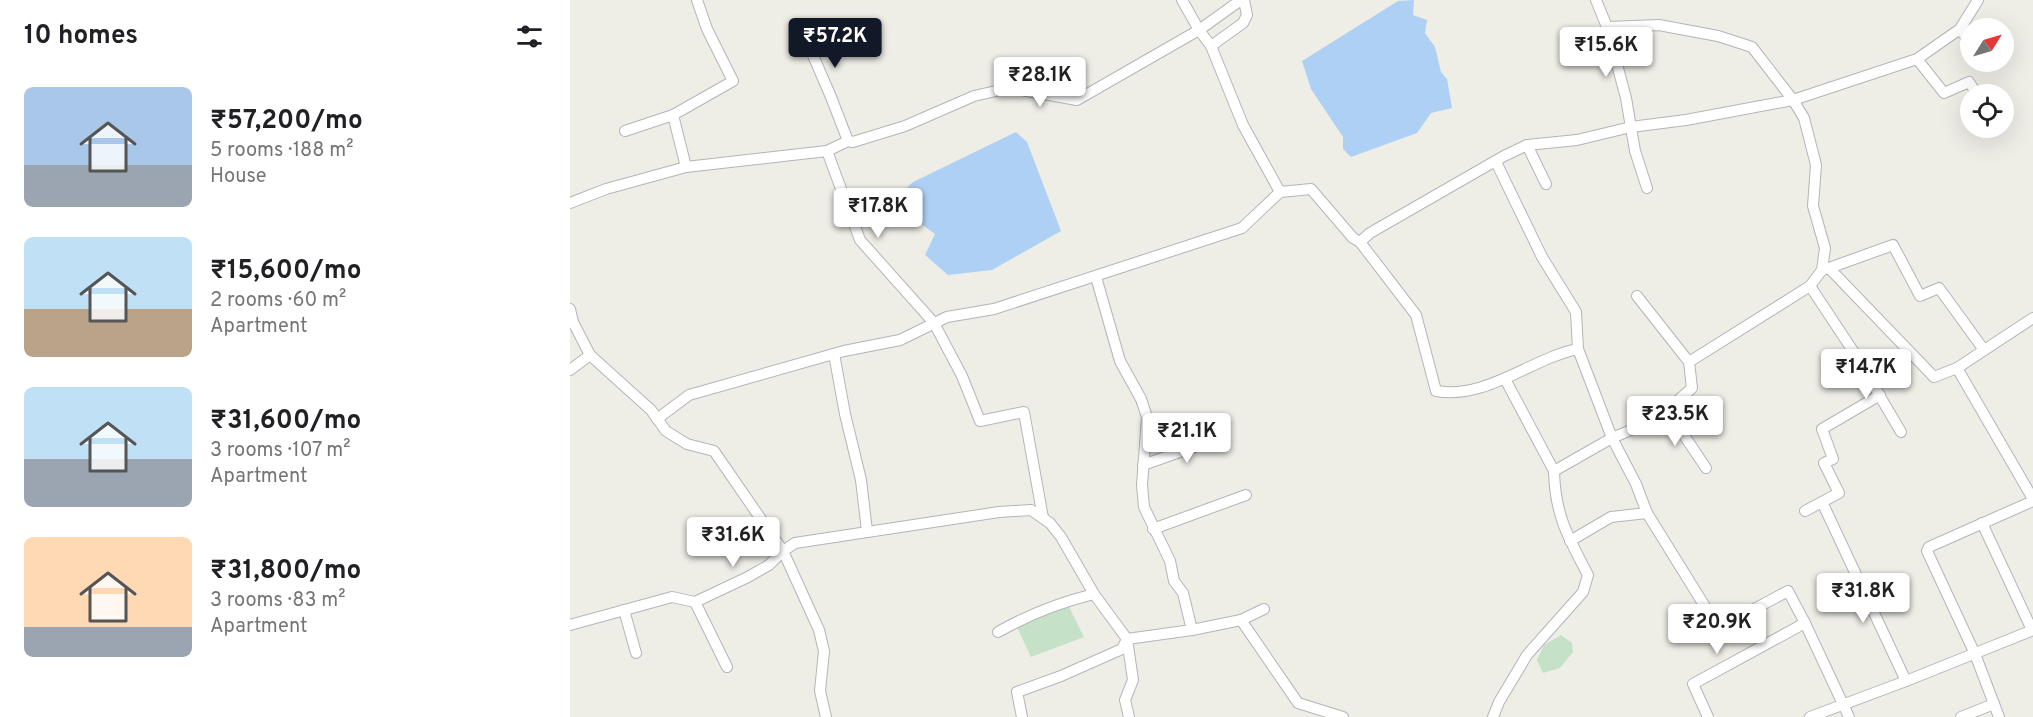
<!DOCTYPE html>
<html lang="en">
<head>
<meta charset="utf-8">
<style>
	body { margin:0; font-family:Overpass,sans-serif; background:#f2f2f2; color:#202124; height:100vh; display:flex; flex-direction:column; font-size:22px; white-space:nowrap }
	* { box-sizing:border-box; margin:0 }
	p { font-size:20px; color:#757577 }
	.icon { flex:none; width:33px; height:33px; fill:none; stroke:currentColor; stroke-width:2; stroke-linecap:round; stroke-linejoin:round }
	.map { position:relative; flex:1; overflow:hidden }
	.side { display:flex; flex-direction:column; background:#fff; width:570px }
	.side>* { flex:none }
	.needle { width:39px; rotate:53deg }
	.tools { position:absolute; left:1390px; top:18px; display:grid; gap:12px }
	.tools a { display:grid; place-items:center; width:54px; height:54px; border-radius:50%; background:#fff; box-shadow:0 6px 24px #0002; font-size:30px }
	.price { position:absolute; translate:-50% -51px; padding:0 14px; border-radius:6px; background:#fff; color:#222; font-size:20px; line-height:39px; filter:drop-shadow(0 2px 3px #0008) }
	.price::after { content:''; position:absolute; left:50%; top:36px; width:18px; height:14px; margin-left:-9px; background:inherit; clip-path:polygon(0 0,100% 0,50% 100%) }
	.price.selected { background:#111827; color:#fff }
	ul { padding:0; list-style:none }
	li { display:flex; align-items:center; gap:18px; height:150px; padding:0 24px }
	li span { display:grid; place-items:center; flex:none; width:168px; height:120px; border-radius:9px; color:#555 }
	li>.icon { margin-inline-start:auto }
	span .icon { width:72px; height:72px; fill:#fffc; stroke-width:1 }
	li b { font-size:26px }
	h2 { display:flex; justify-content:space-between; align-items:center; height:72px; padding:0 24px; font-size:26px }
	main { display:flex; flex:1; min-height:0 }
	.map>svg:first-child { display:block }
	.green { fill:#c5e2c8 }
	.water { fill:#afd0f5 }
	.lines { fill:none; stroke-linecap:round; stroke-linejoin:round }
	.minor-casing { stroke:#b3b5b9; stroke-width:12 }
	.minor { stroke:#fff; stroke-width:10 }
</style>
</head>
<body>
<main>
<section class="side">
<h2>10 homes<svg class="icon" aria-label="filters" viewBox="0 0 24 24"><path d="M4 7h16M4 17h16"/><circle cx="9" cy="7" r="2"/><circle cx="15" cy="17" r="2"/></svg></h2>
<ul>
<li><span style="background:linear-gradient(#a9c7e8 65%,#9aa5b1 0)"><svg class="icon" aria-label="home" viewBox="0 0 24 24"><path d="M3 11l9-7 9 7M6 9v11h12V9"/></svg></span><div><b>₹57,200/mo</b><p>5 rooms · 188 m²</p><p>House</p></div></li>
<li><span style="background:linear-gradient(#bfe0f5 60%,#b9a48a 0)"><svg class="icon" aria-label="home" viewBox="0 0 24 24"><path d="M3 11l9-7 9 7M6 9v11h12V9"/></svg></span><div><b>₹15,600/mo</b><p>2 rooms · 60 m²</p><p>Apartment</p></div></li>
<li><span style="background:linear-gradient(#bfe0f5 60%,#9aa5b1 0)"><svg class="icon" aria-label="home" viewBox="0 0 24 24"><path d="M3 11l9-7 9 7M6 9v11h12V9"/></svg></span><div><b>₹31,600/mo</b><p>3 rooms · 107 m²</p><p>Apartment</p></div></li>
<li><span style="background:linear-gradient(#ffd9b3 75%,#9aa5b1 0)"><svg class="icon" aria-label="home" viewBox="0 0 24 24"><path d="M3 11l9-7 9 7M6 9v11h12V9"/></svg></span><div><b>₹31,800/mo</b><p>3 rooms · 83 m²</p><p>Apartment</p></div></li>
</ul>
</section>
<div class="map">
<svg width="1463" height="717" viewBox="0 0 1463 717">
	<rect width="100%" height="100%" fill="#eeede6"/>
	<g class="green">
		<polygon points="498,605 514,637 461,657 447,627"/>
		<polygon points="991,635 1002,643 1003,652 990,668 973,673 967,660 974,645"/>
	</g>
	<g class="water">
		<polygon points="844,0 843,15 857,20 855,33 865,47 871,72 877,79 882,108 861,113 847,133 781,157 773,149 773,137 741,89 732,61 828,1"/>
		<polygon points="446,132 457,142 491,231 422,270 378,275 355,255 365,234 350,223 326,197 343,182"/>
	</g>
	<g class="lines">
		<defs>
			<g id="minor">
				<polyline points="612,0 629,30 641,46 673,125 710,192"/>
				<polyline points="1026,0 1037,27 1056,98 1065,151 1077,188"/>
				<polyline points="1390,29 1401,44"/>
				<polyline points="641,46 673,23 677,15 674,0"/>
				<polyline points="242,53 261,97 278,141"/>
				<polyline points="1347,59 1374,93 1399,82 1407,94"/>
				<polyline points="103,115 116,167"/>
				<polyline points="55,131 103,115 163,81 137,29 127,0"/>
				<polyline points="957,145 976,184"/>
				<polyline points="257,151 290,240 364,323 392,376 410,421 454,412 473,518"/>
				<polyline points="926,162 972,257 1006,312 1008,349 1042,438 1066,484 1077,513 1139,613 1162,621 1218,591 1235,623 1279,717"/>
				<polyline points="0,203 36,189 116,167 257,151 278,141 283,142 335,126 404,96 439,88 507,100 629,30 671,0"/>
				<polyline points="790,242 800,233 934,156 957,145 1007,140 1061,127 1116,120 1223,100 1347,59 1390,29 1408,0"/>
				<polyline points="1259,268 1323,245 1350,296 1369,288 1414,350"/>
				<polyline points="1252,270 1259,268 1364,377 1387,368 1463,499"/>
				<polyline points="526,277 550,361 571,399 577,417 572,485 574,507 600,561 604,581 613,593 622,630"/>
				<polyline points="1240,286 1285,354 1331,432"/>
				<polyline points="1067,296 1119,362"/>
				<polyline points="0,309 3,322 20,355 81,410 96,431 117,444 144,451 213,551 249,630 254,651 250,691 256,717"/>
				<polyline points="264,354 275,414 291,480 297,531"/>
				<polyline points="1387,368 1463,318"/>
				<polyline points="0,370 20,355"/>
				<polyline points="935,379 984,471"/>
				<polyline points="1097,410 1136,468"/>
				<path d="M 87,419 L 119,395 L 274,351 L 330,340 L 377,317 L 424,309 L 672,228 L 710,192 L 741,189 L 783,238 L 790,242 L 846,315 L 866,391 C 916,400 962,358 1008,349"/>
				<polyline points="573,465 652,437"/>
				<polyline points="1252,502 1336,681"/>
				<polyline points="1235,511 1269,493 1254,463 1263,459 1252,429 1310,395"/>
				<polyline points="1412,523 1462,630"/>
				<polyline points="583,529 676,495"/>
				<polyline points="1000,541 1041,517 1077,513"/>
				<polyline points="125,602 157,667"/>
				<polyline points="54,610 66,653"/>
				<polyline points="671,620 728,703 773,717"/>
				<polyline points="0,625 102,597 125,602 178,577 199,565 213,551 225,543 429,512 461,510 480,523 491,537 524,594 557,639 563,680 555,700 559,717"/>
				<path d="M 428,632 C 458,615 491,602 524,594"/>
				<polyline points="557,639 622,630 671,620 694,609"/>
				<polyline points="452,717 447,692 491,676 552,649 557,639"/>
				<path d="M 923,717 L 929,702 L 957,655 L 1013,592 L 1018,575 C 998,537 985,515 984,471 L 1042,438 L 1087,419 L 1122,388 L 1119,362 L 1240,286 L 1252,270 L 1255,248 L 1243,206 L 1246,165 L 1234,118 L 1223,100 L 1182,47 L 1148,36 L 1089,25 L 1037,27"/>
				<polyline points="1138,717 1123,684 1235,623"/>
				<polyline points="1240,717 1336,681 1463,630"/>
				<polyline points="1391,717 1424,704"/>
				<polyline points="1429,717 1405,654 1357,551 1359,547 1463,501"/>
			</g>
		</defs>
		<use href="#minor" class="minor-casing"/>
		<use href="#minor" class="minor"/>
	</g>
</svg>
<div class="tools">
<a><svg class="needle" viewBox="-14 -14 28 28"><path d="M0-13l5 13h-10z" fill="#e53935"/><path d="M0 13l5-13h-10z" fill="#757577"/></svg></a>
<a><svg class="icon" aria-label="locate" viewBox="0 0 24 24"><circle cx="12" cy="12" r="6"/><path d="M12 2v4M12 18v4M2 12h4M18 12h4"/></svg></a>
</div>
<b class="price selected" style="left:265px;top:69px">₹57.2K</b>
<b class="price" style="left:1036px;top:78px">₹15.6K</b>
<b class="price" style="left:470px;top:108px">₹28.1K</b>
<b class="price" style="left:308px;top:239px">₹17.8K</b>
<b class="price" style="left:1296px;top:400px">₹14.7K</b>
<b class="price" style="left:1105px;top:447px">₹23.5K</b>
<b class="price" style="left:617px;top:464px">₹21.1K</b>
<b class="price" style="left:163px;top:568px">₹31.6K</b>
<b class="price" style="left:1293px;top:624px">₹31.8K</b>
<b class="price" style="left:1147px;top:655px">₹20.9K</b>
</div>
</main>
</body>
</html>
